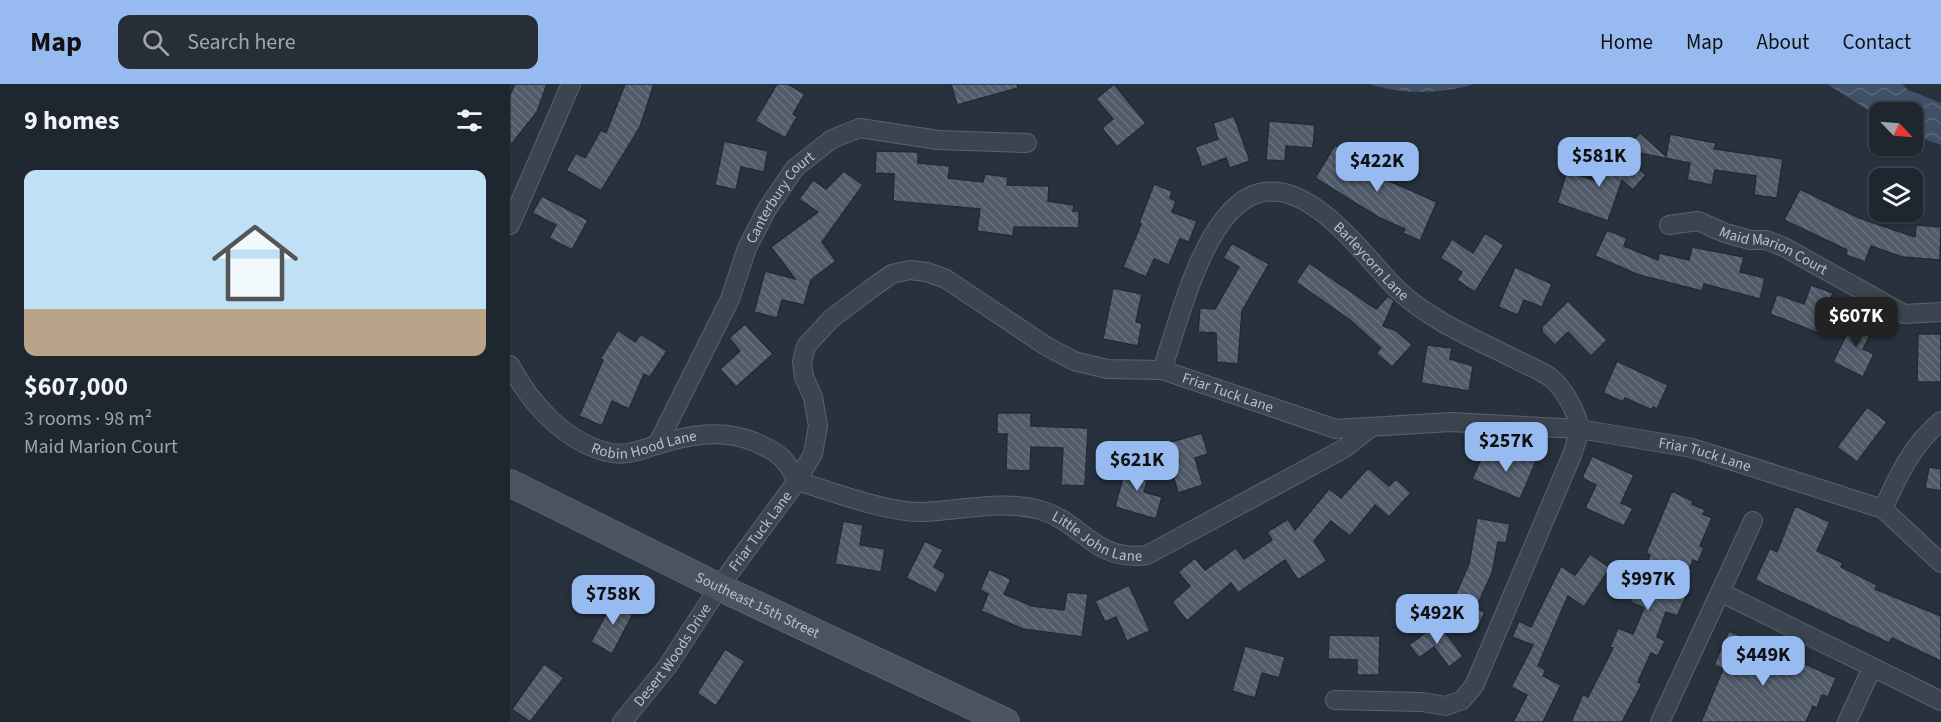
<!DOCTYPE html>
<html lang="en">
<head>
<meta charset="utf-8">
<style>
	body { margin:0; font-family:"Source Sans 3",sans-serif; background:#262e37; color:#f1f3f6; height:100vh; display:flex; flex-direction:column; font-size:22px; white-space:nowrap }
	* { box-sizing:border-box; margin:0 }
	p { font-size:20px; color:#a1a5aa }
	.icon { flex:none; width:33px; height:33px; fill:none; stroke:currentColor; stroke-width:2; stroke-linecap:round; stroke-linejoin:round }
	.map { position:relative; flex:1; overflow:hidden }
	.panel { display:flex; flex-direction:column; background:#1e262f; width:510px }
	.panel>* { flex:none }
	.needle { width:39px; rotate:115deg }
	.controls { position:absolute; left:1359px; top:18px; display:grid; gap:12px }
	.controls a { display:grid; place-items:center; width:54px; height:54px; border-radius:12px; background:#1e262f; box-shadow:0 2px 4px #0004,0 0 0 2px #3c434b; font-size:30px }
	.price { position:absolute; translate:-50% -51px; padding:0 14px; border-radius:12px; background:#97baf1; color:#111; font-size:20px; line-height:39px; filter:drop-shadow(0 2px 3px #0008) }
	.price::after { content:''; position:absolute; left:50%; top:36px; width:18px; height:14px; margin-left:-9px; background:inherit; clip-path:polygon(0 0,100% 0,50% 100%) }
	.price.on { background:#222; color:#fff }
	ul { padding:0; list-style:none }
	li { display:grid; align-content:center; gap:12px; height:318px; padding:0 24px }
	li span { display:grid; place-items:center; height:186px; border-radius:12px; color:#555 }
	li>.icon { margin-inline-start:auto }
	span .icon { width:108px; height:108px; fill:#fffc; stroke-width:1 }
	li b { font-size:26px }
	h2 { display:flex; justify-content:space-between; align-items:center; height:72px; padding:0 24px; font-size:26px }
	header { display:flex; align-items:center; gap:36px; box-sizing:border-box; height:84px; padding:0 30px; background:#97baf1; color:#111 }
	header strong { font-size:28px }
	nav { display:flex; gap:33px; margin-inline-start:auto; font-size:21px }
	.search { width:420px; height:54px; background:#262e37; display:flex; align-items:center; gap:15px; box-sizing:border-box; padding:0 21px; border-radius:12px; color:#a1a5aa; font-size:22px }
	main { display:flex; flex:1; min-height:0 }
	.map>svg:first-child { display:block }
	.water { fill:url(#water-waves) }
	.building { fill:url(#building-back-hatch); stroke:#232b37; stroke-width:1.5 }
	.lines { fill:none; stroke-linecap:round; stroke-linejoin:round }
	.street-casing { stroke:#5a626d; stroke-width:20 }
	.secondary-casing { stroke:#5a626d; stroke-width:28 }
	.street { stroke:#3c444f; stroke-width:18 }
	.secondary { stroke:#4a5362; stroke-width:26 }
	.labels { text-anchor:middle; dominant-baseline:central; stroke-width:4.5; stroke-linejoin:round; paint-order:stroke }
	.street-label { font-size:15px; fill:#b8bfca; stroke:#212935 }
</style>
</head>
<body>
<header>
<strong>Map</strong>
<div class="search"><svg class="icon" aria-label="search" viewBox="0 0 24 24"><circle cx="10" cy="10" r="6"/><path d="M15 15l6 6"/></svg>Search here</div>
<nav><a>Home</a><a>Map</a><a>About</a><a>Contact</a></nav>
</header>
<main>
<section class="panel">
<h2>9 homes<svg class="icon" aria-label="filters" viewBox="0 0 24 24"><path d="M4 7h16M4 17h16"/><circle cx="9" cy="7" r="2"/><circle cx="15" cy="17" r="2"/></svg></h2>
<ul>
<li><span style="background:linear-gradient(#bfe0f5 75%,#b9a48a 0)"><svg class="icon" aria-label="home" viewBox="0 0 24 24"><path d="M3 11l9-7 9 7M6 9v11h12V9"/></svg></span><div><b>$607,000</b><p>3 rooms · 98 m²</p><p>Maid Marion Court</p></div></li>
</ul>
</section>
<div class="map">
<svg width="1431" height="638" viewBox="0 0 1431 638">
	<defs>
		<pattern id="water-waves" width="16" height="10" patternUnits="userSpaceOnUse" patternTransform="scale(1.5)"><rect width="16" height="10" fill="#3f5067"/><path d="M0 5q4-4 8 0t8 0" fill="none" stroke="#59677b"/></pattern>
		<pattern id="building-back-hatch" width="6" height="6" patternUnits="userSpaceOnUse" patternTransform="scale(1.5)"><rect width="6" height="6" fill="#515b6a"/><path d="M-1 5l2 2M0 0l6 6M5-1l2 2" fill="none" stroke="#68717e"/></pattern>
	</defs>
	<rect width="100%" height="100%" fill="#28323f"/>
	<g class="water">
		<path d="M 860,0 L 964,0 C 934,10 890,11 860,0 Z"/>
		<polygon points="1317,0 1392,0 1398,6 1431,19 1431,61 1403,51 1402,28 1370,28 1369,33"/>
	</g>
	<g class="building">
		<polygon points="5,0 37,0 27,28 0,62 0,11"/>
		<polygon points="115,0 144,0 130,43 91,107 56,86 66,69 75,74 91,46 96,49"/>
		<polygon points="267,0 278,0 295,10 283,30 287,33 275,54 245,37"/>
		<polygon points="441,0 507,0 508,4 447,21"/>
		<polygon points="604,0 636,39 607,63 592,44 603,35 586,15"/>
		<polygon points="724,32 740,77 720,84 716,74 692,83 685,63 708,55 703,39"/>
		<polygon points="759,37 805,41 803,64 776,62 775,77 756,76"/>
		<polygon points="1130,49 1156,72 1160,50 1206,59 1204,65 1273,75 1267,114 1244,111 1246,92 1205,86 1202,101 1177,96 1180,79 1114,66"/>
		<polygon points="214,57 258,67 254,88 231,83 226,106 205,101"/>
		<polygon points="825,61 872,90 870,93 927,118 910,157 893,149 895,145 868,133 805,94"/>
		<polygon points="366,67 408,68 408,79 440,82 438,94 473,98 475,90 498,93 497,101 539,102 538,117 564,121 563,127 569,127 569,144 504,143 503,152 467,147 470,125 383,117 384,90 365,89"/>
		<polygon points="1111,69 1136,91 1123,106 1112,96 1098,137 1047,119 1057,87 1086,97"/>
		<polygon points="334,87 353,101 312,158 326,177 301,196 294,221 272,216 267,234 244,228 255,187 285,195 261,163 308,128 289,115 303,96 316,105"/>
		<polygon points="644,100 662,107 660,114 666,117 662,128 687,137 679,158 670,155 659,181 644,175 636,193 613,183 631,140 629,139"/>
		<polygon points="1290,105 1349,134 1405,153 1406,141 1431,143 1430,176 1392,173 1361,162 1355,178 1336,171 1337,166 1274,136"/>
		<polygon points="32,112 78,136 62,166 39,154 46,141 22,129"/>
		<polygon points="1097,146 1117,154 1114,162 1148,176 1149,169 1179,176 1182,163 1234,173 1230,188 1255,194 1250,215 1194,200 1192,207 1129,191 1085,172"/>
		<polygon points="975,149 994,161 965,208 947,196 952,188 930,174 942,155 963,169"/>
		<polygon points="722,159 759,180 732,227 728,280 707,278 706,249 688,248 690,224 705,225 729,183 713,174"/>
		<polygon points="799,179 866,225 878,212 884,217 873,242 885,246 902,261 882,283 866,269 871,264 840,236 786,198"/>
		<polygon points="1005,183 1042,200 1032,223 1014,216 1008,231 988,223"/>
		<polygon points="1301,201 1323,209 1308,249 1260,230 1267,210 1294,220"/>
		<polygon points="603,204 632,210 626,238 632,239 628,262 593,255"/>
		<polygon points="1058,217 1097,256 1081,272 1058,248 1045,261 1032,248 1032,243"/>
		<polygon points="1345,233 1365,242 1353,265 1364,270 1353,293 1323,278"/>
		<polygon points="235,240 263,270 226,303 210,285 230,267 219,254"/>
		<polygon points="108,246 125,258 131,250 157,267 140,293 134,290 119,325 102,317 92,342 69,332 93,276 90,275"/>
		<polygon points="1408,250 1431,250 1431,298 1407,298"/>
		<polygon points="917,261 942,264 940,275 963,282 959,307 911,299"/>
		<polygon points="1107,277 1158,301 1147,325 1143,323 1142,326 1115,314 1113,318 1093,309"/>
		<polygon points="1357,323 1377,338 1347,378 1327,363"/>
		<polygon points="487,329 521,329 521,342 578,344 575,402 551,401 553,364 521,363 520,387 496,386 497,350 487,350"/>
		<polygon points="692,349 698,370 685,374 693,401 668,409 654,360"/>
		<polygon points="1005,366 1027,375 1010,415 962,395 973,370 998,381"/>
		<polygon points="1082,372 1124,391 1111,419 1123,424 1114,442 1075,424 1086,401 1072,394"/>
		<polygon points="617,378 641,384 634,408 652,413 646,435 605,423"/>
		<polygon points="1419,383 1431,385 1431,407 1415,404"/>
		<polygon points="858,384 879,402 886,395 901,409 879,433 865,421 840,452 821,437 804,457 817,477 788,496 775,476 728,509 721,499 677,537 662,518 680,502 668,488 685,474 695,486 726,464 734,475 762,456 757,448 778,435 785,446 819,405 831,414"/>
		<polygon points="1162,407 1183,417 1182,420 1195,426 1193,430 1202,434 1190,462 1194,464 1188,478 1183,476 1169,510 1176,513 1167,532 1156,528 1147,553 1155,557 1148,572 1141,569 1128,598 1132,600 1112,638 1061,638 1073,610 1078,613 1103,564 1100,563 1108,544 1123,550 1134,524 1120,518 1140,471 1136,469"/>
		<polygon points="1285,422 1320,438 1307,467 1333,479 1331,483 1367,501 1365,505 1431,532 1431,577 1382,554 1379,559 1245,496 1260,464 1267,468"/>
		<polygon points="967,434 1000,440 996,459 988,458 982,489 966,524 975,528 966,548 935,535 959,480"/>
		<polygon points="333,437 353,441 350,461 375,465 371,488 325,480"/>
		<polygon points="415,457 433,466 424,483 436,490 426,509 396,494"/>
		<polygon points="1080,470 1100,484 1074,523 1058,512 1028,582 1036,586 1033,592 1051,601 1033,638 1003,638 1017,611 1001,603 1023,561 1002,553 1009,537 1021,543 1051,482 1065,491"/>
		<polygon points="479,485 501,495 494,510 522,522 554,526 557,508 578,510 572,553 513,545 471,527 478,510 470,506"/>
		<polygon points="619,501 640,547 617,557 606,533 595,538 585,517"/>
		<polygon points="104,515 125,526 102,570 81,558"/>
		<polygon points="928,539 953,572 939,583 924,563 909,574 899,561"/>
		<polygon points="1219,547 1254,562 1250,571 1287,587 1291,578 1326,594 1318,613 1312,611 1307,624 1303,622 1296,638 1191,638 1213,585 1204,581"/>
		<polygon points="819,551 870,552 869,591 847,591 847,576 818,575"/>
		<polygon points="735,562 775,573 769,594 752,589 745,614 722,607"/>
		<polygon points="215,565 235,577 206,622 187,609"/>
		<polygon points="34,580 54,594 20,638 2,625"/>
	</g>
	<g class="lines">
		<defs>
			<g id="street">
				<polyline points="0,141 61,0"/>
				<path id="s1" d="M 1159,141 L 1188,137 L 1215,149 L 1240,156 L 1256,156 L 1274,163 L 1394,230 L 1431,228"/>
				<path id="s2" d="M 0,281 C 20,319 54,357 97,368 C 114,373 131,366 146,361 C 179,351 212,344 245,358 C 269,369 276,374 287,397 C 320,407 378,429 412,428 C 450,427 492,415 530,426 C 573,438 583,478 637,471 L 835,364 L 860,344"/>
				<path id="s3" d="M 652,286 C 669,238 694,124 749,109 C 802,95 855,174 888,206 C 921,237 965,255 1005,275 C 1016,281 1031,286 1041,294 C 1053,304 1068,328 1069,345 C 1069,353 1064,363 1062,371 L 964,602 L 952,616 L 936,622 L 912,618 L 825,616"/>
				<path id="s4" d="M 147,361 L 220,215 L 237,164 L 257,125 L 285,84 L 322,55 L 350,44 L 428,56 L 517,59"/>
				<path d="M 1373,425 C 1388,392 1402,361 1431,337"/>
				<polyline points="1212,509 1431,617"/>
				<path id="s5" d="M 112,638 L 157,583 L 209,503 L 287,397 L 303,370 L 308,342 L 303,313 L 294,293 L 292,278 L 296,262 L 321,235 L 362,204 L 382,190 L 400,186 L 417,188 L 436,195 L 536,262 L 564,277 L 597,285 L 652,286 L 826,345 L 940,338 L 1069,345 L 1182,364 L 1373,425 L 1431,479"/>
				<polyline points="1150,638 1243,437"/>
				<polyline points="1337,638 1362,584"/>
			</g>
			<g id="secondary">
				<path id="s6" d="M 0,399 L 209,503 L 496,638"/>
			</g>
		</defs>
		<use href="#street" class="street-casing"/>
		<use href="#secondary" class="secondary-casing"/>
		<use href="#street" class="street"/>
		<use href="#secondary" class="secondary"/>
	</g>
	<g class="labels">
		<g class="street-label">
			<text stroke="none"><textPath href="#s4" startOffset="278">Canterbury Court</textPath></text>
			<text stroke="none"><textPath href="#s1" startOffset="111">Maid Marion Court</textPath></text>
			<text stroke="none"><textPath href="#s3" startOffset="346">Barleycorn Lane</textPath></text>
			<text stroke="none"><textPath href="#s5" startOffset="920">Friar Tuck Lane</textPath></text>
			<text stroke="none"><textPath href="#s2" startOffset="172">Robin Hood Lane</textPath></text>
			<text stroke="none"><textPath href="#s5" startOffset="1406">Friar Tuck Lane</textPath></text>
			<text stroke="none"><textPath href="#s5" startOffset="236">Friar Tuck Lane</textPath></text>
			<text stroke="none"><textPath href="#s2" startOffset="657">Little John Lane</textPath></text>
			<text stroke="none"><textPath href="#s6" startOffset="276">Southeast 15th Street</textPath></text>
			<text stroke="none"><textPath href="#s5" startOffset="84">Desert Woods Drive</textPath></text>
		</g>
	</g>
</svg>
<div class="controls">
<a><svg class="needle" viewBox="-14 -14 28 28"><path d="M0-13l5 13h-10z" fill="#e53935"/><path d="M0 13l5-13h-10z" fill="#a1a5aa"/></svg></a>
<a><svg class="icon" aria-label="layers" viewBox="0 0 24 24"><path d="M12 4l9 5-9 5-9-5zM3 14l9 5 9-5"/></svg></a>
</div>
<b class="price" style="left:1089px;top:104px">$581K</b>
<b class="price" style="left:867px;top:109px">$422K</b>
<b class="price on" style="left:1346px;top:264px">$607K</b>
<b class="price" style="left:996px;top:389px">$257K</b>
<b class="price" style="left:627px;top:408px">$621K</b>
<b class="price" style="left:1138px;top:527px">$997K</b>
<b class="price" style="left:103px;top:542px">$758K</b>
<b class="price" style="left:927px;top:561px">$492K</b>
<b class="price" style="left:1253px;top:603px">$449K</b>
</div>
</main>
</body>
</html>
